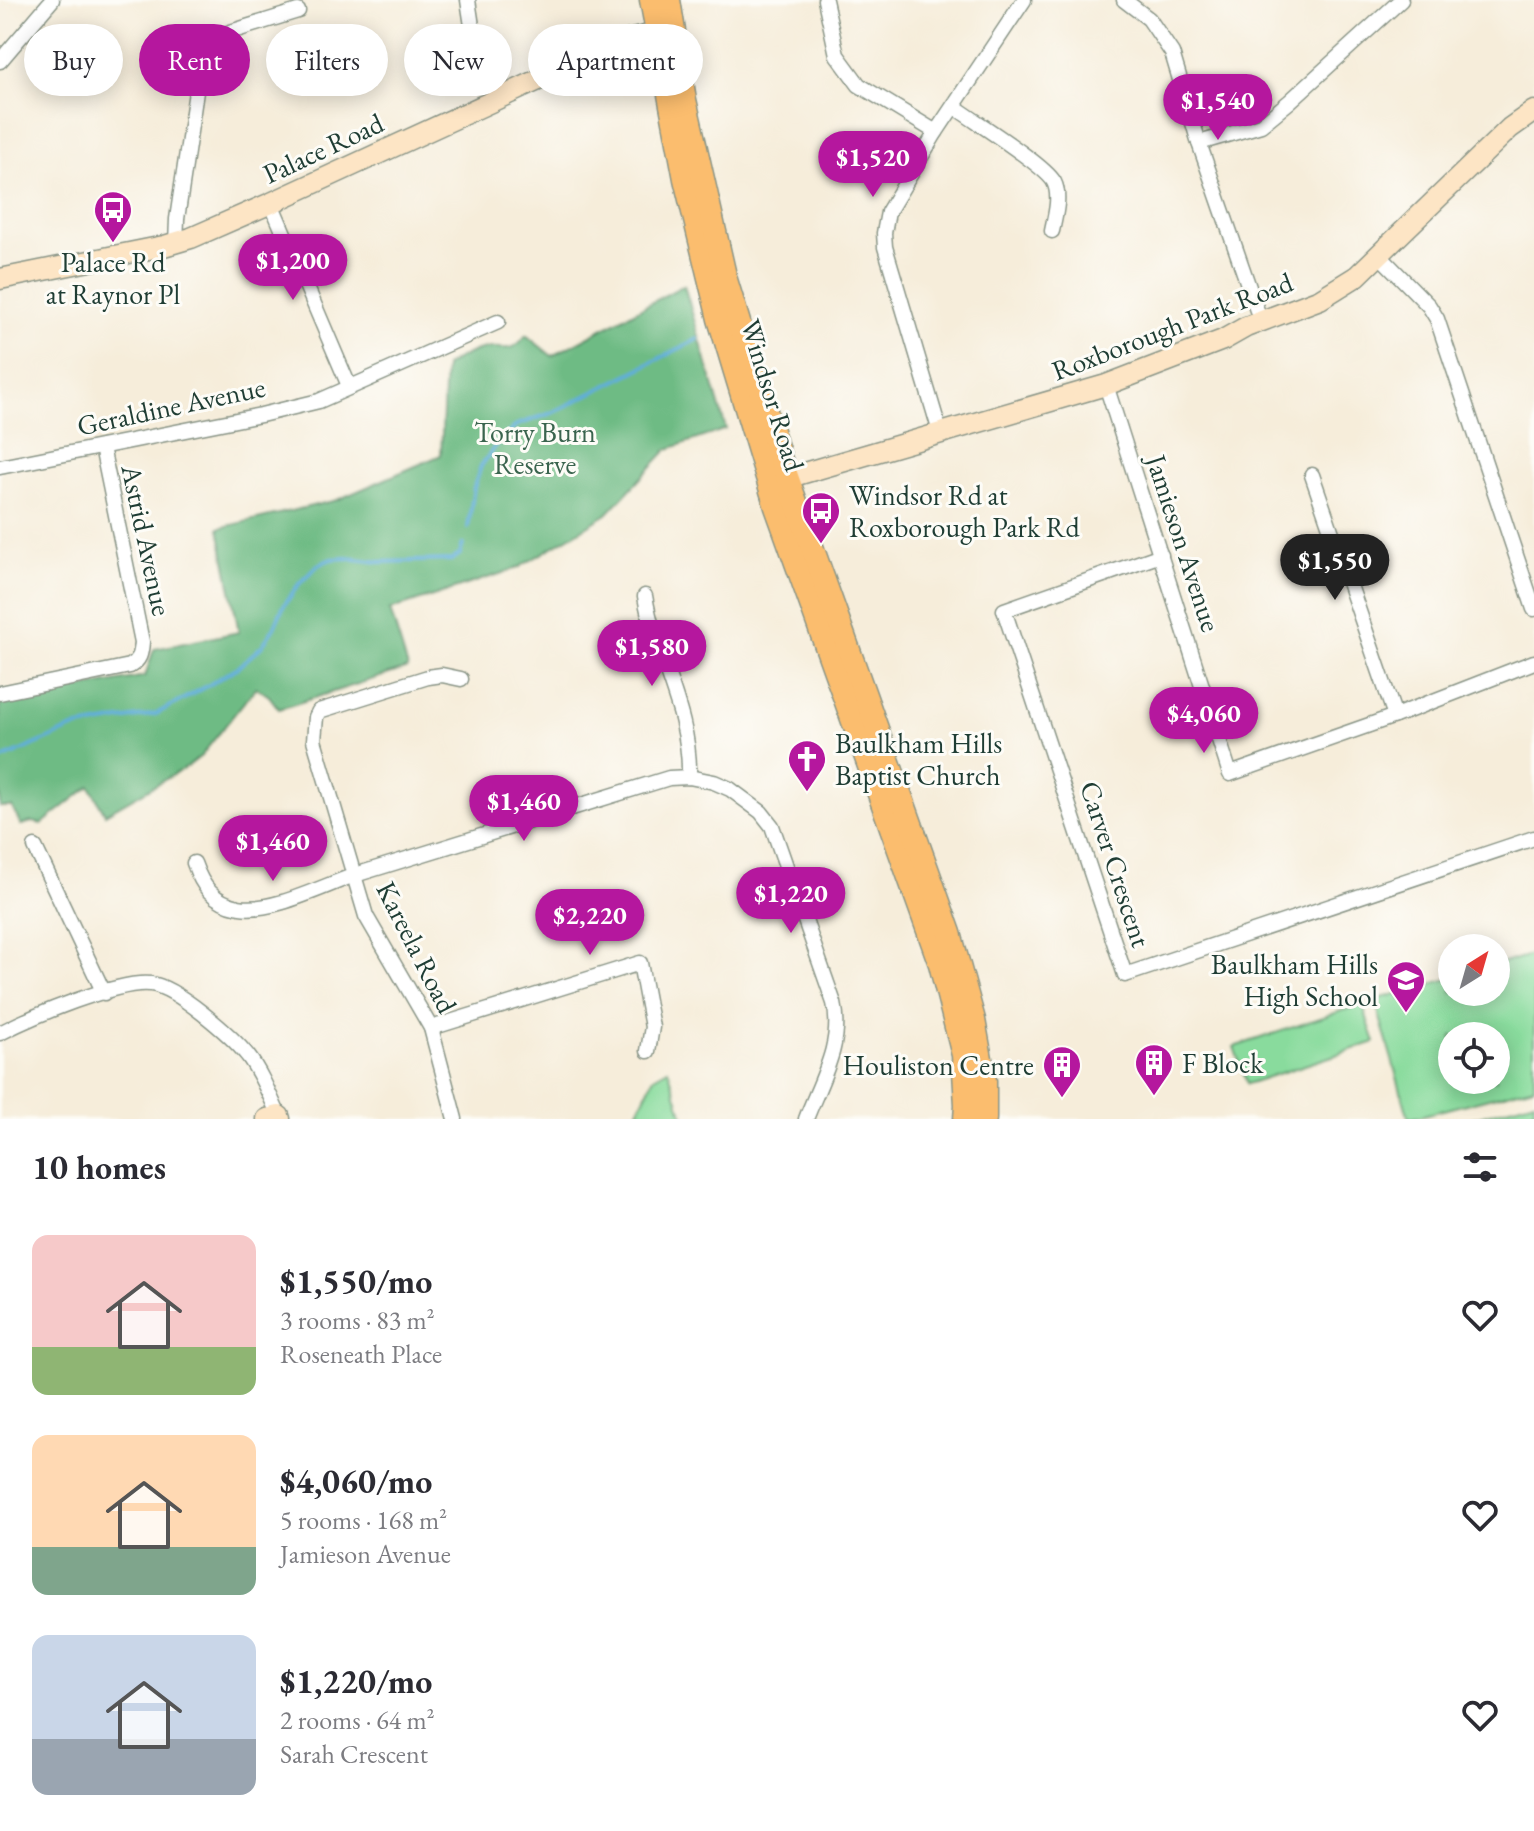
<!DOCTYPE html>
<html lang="en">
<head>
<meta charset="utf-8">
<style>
	body { margin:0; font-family:"EB Garamond",serif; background:#f2f2f3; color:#2b2b33; height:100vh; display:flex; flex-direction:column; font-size:30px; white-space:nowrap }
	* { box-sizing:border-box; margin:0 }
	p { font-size:26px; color:#7c7c81 }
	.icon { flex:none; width:44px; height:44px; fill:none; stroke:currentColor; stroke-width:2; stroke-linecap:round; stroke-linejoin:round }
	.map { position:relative; height:1119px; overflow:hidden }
	.drawer { display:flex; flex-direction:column; background:#fff; flex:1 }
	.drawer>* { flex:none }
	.banner { position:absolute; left:24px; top:24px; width:800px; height:72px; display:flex; gap:16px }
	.needle { width:52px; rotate:37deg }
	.buttons { position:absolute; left:1438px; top:934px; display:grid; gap:16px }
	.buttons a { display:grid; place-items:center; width:72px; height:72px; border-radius:50%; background:#fff; box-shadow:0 4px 20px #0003; font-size:40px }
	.price { position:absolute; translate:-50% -68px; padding:0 18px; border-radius:28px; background:#b5179e; color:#fff; font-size:26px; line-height:52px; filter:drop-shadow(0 2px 4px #0008) }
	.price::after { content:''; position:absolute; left:50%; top:48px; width:24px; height:18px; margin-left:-12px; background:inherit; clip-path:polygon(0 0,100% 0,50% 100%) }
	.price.selected { background:#222; color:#fff }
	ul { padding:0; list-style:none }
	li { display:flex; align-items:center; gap:24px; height:200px; padding:0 32px }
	li span { display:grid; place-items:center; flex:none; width:224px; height:160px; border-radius:16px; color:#555 }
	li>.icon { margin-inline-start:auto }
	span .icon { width:96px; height:96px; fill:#fffc; stroke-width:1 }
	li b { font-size:34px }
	h2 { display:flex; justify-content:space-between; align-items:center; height:96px; padding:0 32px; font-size:34px }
	.pill { padding:0 28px; border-radius:36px; background:#fff; box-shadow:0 4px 20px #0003; font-size:28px; line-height:72px }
	.pill.selected { background:#b5179e; color:#fff }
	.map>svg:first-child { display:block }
	.green { fill:#89db9d; stroke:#548c68; stroke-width:2; fill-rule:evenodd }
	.forest { fill:#6ebb84; stroke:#467c5c; stroke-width:2 }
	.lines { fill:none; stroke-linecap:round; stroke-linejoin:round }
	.stream { stroke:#60aeda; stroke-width:4 }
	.street-casing { stroke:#8a9587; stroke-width:17 }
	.secondary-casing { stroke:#8a9587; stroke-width:23 }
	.primary-casing { stroke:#8a9587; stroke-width:25 }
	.street { stroke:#fff; stroke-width:14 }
	.secondary { stroke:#fde5c5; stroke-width:20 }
	.primary { stroke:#fbbd6e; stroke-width:22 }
	.labels { text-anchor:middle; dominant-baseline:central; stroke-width:6; stroke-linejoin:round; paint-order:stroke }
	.street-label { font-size:28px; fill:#1f3d34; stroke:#fdfcf7 }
	.poi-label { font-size:28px; fill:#1f3d34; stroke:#fdfcf7; text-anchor:start }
	.park-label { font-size:28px; fill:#3a644e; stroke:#fdfcf7 }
</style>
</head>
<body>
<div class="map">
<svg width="1534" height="1119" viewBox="0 0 1534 1119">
	<rect width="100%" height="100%" fill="#fdfcf7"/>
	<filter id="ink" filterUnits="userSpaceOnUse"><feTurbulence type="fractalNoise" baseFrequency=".0125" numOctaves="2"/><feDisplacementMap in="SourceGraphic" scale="16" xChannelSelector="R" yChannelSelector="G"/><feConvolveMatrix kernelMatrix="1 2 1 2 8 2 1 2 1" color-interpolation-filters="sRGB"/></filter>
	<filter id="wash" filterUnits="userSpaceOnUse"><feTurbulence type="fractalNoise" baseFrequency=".006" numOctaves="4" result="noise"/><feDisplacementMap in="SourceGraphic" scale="32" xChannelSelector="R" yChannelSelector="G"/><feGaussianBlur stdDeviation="1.8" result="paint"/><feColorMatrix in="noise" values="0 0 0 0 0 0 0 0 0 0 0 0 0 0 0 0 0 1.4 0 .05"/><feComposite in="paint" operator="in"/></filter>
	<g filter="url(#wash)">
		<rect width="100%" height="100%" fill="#f6edda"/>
		<g class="green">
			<path d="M 1534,954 L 1534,1086 L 1409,1119 L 1375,1000 L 1452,978 L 1452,992 L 1496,992 L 1496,965 ZM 1496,1036 L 1496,1080 L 1452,1080 L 1452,1036 Z"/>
			<polygon points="1362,1004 1375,1042 1247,1084 1234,1047"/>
			<polygon points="668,1069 684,1119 634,1119 654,1077"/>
			<polygon points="1534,1100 1534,1119 1470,1119"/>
		</g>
		<path class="forest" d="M 684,285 L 726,429 L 668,449 L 607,514 L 518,568 L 390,610 L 408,668 L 279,709 L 269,696 L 256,687 L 201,756 L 187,767 L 105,814 L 90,786 L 42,824 L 32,822 L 21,825 L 12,807 L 0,807 L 0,703 L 145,676 L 154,649 L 239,632 L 219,528 L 337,500 L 441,455 L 445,366 C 457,360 473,349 487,348 C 507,346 511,355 526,335 L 552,356 Z"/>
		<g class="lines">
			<g class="stream">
				<polyline points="468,528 474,487 481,466 496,445 517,425 552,413 698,339"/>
				<polyline points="0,760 73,728 156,714 209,685 239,666 262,646 274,628 284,605 299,584 318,565 331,559 347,558 380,562 452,560 460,554 463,544"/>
			</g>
		</g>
	</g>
	<g filter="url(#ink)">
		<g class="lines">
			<defs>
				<g id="street">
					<polyline points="468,0 474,39 501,96"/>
					<polyline points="825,0 837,55 859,85 936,132"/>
					<polyline points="1124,0 1149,19 1172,53 1199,143 1261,322"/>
					<polyline points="0,61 52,0"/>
					<path d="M 955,107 C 974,121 1045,165 1054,182 C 1061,196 1055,216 1052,231"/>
					<polyline points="1199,143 1261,125 1289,102 1401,0"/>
					<polyline points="271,203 349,386"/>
					<polyline points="176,243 177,219 201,58 206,46 214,37 298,11"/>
					<polyline points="1379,255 1429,306 1437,319 1534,609"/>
					<polyline points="1106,385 1230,774 1395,716 1534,662"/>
					<polyline points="940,432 885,247 884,233 888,212 936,132 1024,0"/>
					<polyline points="0,467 261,415 319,401 498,322"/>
					<polyline points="1312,475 1395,716"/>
					<polyline points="1161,555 1004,610 1125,975 1534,838"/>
					<path d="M 645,596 C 656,661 691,711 689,777"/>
					<path d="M 0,693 L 130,666 C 140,660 141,654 142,642 L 102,447"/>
					<polyline points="35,847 104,993"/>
					<path d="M 194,863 C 202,886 213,902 239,907 C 271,913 323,886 355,875 C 459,842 564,811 669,778 L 689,777 L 714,782 L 730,789 L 761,812 L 772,826 L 834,1003 C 844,1043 820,1082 806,1119"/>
					<polyline points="431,1028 640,963 652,1027 648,1051"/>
					<path d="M 0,1033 C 31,1017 118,980 151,984 C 176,987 231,1035 248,1056 C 261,1073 270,1096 279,1116"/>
					<polyline points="455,1119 431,1028 366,916 314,740 316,717 319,711 428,677 442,675 461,679"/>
				</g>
				<g id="secondary">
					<polyline points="0,279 164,246 191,238 271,203 621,42 657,33"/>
					<polyline points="773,482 1106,385 1223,340 1246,327 1320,299 1357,276 1510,128 1534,111"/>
					<polyline points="267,1119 279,1116 280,1119"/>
				</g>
				<g id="primary">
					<polyline points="651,0 685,179 719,319 776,507 940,964 963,1055 966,1105 965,1119"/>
					<polyline points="669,0 685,100 726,280 780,457 950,933 974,1020 985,1081 985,1119"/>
				</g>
			</defs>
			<use href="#street" class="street-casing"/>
			<use href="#secondary" class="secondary-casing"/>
			<use href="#primary" class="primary-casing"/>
			<use href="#street" class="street"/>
			<use href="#secondary" class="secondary"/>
			<use href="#primary" class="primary"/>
		</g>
	</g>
	<defs>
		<symbol id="bus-pin" viewBox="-11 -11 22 30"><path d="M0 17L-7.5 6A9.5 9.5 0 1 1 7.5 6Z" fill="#b5179e" stroke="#fdfcf7"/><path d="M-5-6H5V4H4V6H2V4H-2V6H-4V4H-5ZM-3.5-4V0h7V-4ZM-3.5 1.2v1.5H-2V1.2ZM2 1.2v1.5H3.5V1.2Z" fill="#fff"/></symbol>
		<symbol id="church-pin" viewBox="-11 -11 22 30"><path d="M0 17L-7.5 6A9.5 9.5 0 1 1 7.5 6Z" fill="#b5179e" stroke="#fdfcf7"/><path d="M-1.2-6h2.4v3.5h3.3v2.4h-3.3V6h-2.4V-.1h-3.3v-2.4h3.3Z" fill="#fff"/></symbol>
		<symbol id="school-pin" viewBox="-11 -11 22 30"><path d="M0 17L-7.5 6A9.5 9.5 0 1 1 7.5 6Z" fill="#b5179e" stroke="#fdfcf7"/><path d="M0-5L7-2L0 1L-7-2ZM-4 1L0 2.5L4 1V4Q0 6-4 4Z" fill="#fff"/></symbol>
		<symbol id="building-pin" viewBox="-11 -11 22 30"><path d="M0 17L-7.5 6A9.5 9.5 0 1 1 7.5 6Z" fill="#b5179e" stroke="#fdfcf7"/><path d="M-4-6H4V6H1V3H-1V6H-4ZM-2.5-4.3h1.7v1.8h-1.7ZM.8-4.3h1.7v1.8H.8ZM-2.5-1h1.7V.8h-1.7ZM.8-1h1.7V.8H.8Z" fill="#fff"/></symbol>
	</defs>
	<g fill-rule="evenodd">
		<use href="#bus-pin" x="91" y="188" width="44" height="60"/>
		<use href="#bus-pin" x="799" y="489" width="44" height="60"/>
		<use href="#church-pin" x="785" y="737" width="44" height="60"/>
		<use href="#school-pin" x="1384" y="958" width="44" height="60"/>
		<use href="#building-pin" x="1132" y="1041" width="44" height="60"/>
		<use href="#building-pin" x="1040" y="1043" width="44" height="60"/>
	</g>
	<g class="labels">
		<g class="street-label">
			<text transform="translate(323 148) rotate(-25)">Palace Road</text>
			<text transform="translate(1172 326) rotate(-21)">Roxborough Park Road</text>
			<text transform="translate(773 395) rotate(73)">Windsor Road</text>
			<text transform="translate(171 406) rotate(-12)">Geraldine Avenue</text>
			<text transform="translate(147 540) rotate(78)">Astrid Avenue</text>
			<text transform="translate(1184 543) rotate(72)">Jamieson Avenue</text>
			<text transform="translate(1116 864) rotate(72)">Carver Crescent</text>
			<text transform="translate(417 947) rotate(63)">Kareela Road</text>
		</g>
		<g class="poi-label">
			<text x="113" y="262" text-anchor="middle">Palace Rd<tspan x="113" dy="32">at Raynor Pl</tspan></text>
			<text x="849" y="495">Windsor Rd at<tspan x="849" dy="32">Roxborough Park Rd</tspan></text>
			<text x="835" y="743">Baulkham Hills<tspan x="835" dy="32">Baptist Church</tspan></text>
			<text x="1378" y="964" text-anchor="end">Baulkham Hills<tspan x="1378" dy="32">High School</tspan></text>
			<text x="1182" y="1063">F Block</text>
			<text x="1034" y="1065" text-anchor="end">Houliston Centre</text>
		</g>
		<g class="park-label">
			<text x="535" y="432">Torry Burn<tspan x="535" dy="32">Reserve</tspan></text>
		</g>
	</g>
</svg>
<div class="buttons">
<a><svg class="needle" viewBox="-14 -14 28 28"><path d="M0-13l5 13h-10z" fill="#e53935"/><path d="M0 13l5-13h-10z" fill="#7c7c81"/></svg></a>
<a><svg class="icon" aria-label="locate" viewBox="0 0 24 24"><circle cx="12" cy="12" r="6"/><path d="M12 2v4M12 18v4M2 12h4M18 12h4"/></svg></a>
</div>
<b class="price" style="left:1218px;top:142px">$1,540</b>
<b class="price" style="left:873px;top:199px">$1,520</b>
<b class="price" style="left:293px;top:302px">$1,200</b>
<b class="price selected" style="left:1335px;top:602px">$1,550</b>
<b class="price" style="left:652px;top:688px">$1,580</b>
<b class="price" style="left:1204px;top:755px">$4,060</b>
<b class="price" style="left:524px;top:843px">$1,460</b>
<b class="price" style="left:273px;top:883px">$1,460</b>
<b class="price" style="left:791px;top:935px">$1,220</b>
<b class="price" style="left:590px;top:957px">$2,220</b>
<div class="banner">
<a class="pill">Buy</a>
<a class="pill selected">Rent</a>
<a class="pill">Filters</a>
<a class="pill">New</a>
<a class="pill">Apartment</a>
</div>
</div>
<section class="drawer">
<h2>10 homes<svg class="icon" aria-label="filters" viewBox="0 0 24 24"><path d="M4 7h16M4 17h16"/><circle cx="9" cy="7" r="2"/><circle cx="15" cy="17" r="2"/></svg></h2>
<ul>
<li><span style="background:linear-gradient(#f6c9c9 70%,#8fb573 0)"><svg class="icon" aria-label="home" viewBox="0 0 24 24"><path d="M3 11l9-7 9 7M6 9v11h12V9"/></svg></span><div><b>$1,550/mo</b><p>3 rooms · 83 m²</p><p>Roseneath Place</p></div><svg class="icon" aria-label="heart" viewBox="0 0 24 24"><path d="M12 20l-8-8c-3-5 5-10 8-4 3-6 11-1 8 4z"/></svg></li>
<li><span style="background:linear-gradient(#ffd9b3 70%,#7fa58c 0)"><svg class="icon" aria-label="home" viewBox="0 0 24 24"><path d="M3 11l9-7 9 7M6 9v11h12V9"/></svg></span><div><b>$4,060/mo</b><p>5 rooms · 168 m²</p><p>Jamieson Avenue</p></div><svg class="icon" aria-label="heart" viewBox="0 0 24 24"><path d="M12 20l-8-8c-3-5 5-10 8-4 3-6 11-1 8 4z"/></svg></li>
<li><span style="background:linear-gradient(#c9d6e8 65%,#9aa5b1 0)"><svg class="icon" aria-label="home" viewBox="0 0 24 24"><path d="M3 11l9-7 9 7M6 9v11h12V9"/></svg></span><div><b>$1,220/mo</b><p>2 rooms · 64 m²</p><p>Sarah Crescent</p></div><svg class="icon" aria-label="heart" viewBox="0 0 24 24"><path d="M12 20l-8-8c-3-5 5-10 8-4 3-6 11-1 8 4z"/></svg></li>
</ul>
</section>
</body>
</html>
